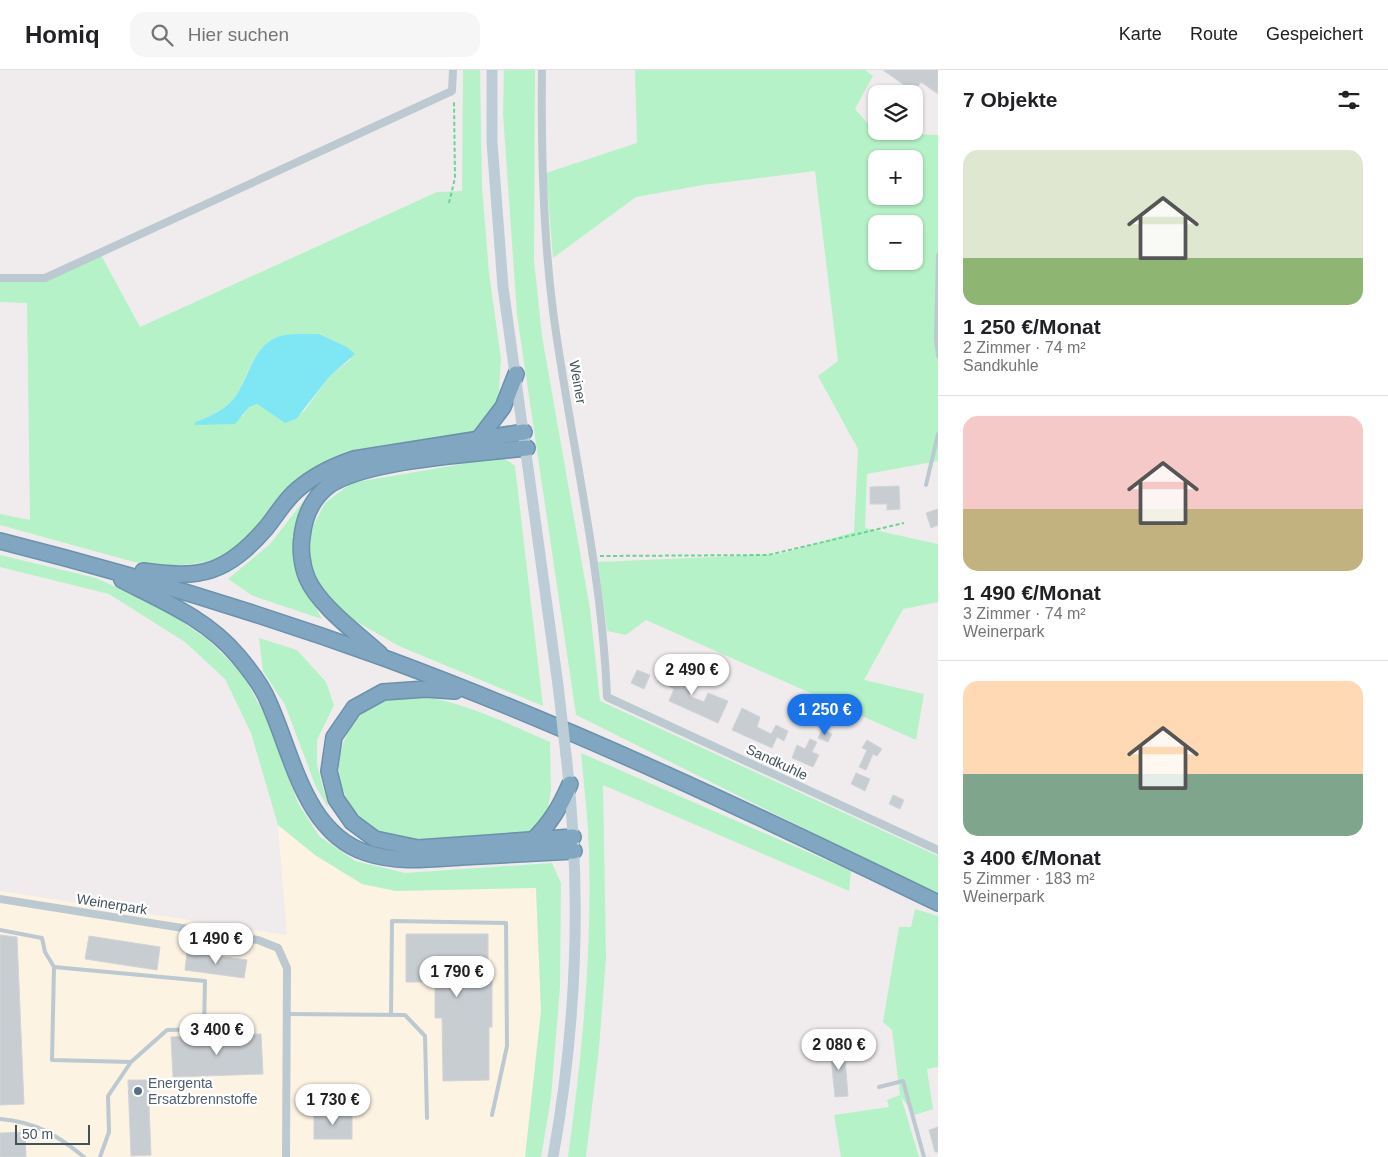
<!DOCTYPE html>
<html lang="de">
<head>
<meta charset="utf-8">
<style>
	body { margin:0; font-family:Helvetica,sans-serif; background:#f6f6f6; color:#202124; height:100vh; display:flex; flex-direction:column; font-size:19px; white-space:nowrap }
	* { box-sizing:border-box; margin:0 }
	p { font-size:16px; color:#757577 }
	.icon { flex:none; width:28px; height:28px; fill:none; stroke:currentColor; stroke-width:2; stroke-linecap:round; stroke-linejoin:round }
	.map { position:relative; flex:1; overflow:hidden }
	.sheet { display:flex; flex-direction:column; background:#fff; width:450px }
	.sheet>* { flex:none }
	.fabs { position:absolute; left:868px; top:15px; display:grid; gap:10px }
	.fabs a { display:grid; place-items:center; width:55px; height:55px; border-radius:10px; background:#fff; box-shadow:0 1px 4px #0004; font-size:25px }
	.scale { position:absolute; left:15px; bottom:12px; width:75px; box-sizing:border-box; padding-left:5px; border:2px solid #43535c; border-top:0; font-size:14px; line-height:18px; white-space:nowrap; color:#43535c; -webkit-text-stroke:4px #fff; paint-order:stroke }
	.price { position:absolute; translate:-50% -42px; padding:0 11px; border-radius:18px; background:#fff; color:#222; font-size:16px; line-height:32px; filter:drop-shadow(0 1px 2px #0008) }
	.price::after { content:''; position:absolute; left:50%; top:30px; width:15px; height:11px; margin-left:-8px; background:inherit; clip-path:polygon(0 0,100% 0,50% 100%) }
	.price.active { background:#1a73e8; color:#fff }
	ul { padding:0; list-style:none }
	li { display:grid; align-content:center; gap:10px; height:265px; padding:0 25px }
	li+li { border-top:1px solid #e0e0e0 }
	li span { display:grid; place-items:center; height:155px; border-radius:15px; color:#555 }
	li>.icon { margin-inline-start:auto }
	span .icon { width:90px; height:90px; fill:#fffc; stroke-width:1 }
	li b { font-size:21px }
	h2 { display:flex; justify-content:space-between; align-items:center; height:60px; padding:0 25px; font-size:21px }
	header { display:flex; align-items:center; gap:30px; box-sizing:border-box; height:70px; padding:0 25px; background:#fff; border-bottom:1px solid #e0e0e0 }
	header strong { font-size:24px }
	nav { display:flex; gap:28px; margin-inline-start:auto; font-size:18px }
	.search { width:350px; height:45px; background:#f6f6f6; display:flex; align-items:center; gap:12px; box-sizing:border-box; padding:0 18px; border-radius:15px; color:#757577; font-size:19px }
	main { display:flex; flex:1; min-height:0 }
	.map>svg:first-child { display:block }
	.commercial { fill:#fdf3e3 }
	.green { fill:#b6f2c7; fill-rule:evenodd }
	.water { fill:#7fe7f3 }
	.building { fill:#c8cdd2; stroke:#d0d4d9 }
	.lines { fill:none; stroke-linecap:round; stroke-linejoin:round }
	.highway-casing { stroke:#6b91ac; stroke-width:18 }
	.path { stroke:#6bd395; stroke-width:2; stroke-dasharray:4 2.5; stroke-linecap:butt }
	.lane { stroke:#bcc9d1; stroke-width:4 }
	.street { stroke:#bcc9d1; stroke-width:8 }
	.secondary { stroke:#bdcdd8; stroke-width:11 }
	.highway { stroke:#80a6c1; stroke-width:15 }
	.secondary-bridge { stroke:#bdcdd8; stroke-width:11 }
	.service-dot { fill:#5c6f8a; stroke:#fff; stroke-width:2 }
	.labels { text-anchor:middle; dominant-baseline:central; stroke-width:4.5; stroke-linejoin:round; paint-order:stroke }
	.street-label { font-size:14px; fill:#43535c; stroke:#fff }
	.service-label { font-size:14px; fill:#4e5e75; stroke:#fff; text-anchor:start }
</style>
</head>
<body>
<header>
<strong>Homiq</strong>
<div class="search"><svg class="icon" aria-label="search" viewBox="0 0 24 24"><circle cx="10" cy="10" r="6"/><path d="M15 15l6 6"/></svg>Hier suchen</div>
<nav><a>Karte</a><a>Route</a><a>Gespeichert</a></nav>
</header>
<main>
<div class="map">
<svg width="938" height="1087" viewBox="0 0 938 1087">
	<rect width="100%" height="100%" fill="#f0eced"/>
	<polygon class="commercial" points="278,755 315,785 362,814 396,821 536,818 541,941 526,1087 0,1087 0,821 287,865"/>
	<g class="green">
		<path d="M 463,0 L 480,0 L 482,116 L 489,203 L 501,289 L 498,338 L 488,355 L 471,364 L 355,381 L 325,393 L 252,466 L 214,491 L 174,496 L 134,492 L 0,455 L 0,444 L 30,450 L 27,233 L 0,232 L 0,204 L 41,211 L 101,185 L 140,257 L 437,122 L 462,121 ZM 319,264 L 347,277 L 351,289 L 330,306 L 304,341 L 285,352 L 257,334 L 249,336 L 243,346 L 195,352 C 211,346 228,339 237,324 C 249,304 254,274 280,266 C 291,263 307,264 319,264 Z"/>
		<polygon points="504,0 535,0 534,190 542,266 590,539 600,631 938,786 938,825 576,645 517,245 503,44"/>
		<path d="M 635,0 L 865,0 L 873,6 L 855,39 L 875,62 L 938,65 L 938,391 L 867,404 L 865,458 L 938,474 L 938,532 L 903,539 L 864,610 L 924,624 L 916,670 L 646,550 L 626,565 L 607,561 L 598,492 L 780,484 L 854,462 L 858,379 L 818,306 L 838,291 L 815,101 L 703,115 L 636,127 L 553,188 L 546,103 L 637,73 ZM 876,89 L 914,89 L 914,126 L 876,126 ZM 876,154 L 914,154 L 914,191 L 876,191 Z"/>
		<polygon points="503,387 515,396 543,636 399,576 350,548 333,535 307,500 309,464 325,433 351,413"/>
		<polygon points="305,429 293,472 296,502 322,549 253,526 228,509 270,474"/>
		<polygon points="0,485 96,508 164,539 208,570 242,603 269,653 298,733 319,766 355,791 405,803 552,793 561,813 560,917 551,1028 541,1087 525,1087 541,941 536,818 396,821 362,814 315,785 278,755 251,663 225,609 185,572 109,524 0,497"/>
		<polygon points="259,568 297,580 326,612 334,635 317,670 317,695 329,739 316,717 285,635 263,601"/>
		<path d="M 406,624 C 457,629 503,651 550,672 L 551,720 L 547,745 L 531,762 C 499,764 405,779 380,764 C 374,761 370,756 365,752 C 333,723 330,680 359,647 C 370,634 390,629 406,624 Z"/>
		<path d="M 581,683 L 851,801 L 849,821 L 603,715 L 606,888 L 599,978 L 586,1087 L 568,1087 C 582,986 592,884 589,781 C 588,749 584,716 581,683 Z"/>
		<polygon points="915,839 938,846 938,997 927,999 933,1039 915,1045 901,1027 919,1087 841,1087 834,1045 889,1037 887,1030 900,1025 892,960 883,952 899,857 911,857"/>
	</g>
	<path class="water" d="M 319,264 L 347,277 L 355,284 L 330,306 L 296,349 L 285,353 L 257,334 L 249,337 L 235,354 L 195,355 L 195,352 C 211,346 228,339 237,324 C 250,304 254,274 280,266 C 291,263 307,264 319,264 Z"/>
	<g class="building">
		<polygon points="883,0 938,0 938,24 921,12 914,22"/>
		<polygon points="899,416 900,439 887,440 887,434 870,434 870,417"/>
		<polygon points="938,439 938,455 931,458 926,443"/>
		<polygon points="664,597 695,611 689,626 704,632 708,623 728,631 718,653 669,631 674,619 658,611"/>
		<polygon points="637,600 650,605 644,619 631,613"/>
		<polygon points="742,638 760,647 757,657 771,664 776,655 788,661 784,671 777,667 772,678 732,660"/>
		<polygon points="822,660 832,664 828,672 818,668"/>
		<polygon points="810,669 817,672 812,682 819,685 813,697 792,688 797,675 805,679"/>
		<polygon points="867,670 882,679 877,686 873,684 866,700 859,697 867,680 862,678"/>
		<polygon points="856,703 870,709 865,721 851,714"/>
		<polygon points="893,725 904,730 900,739 889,734"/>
		<polygon points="406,864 488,864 488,911 492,911 492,957 489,957 489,1010 443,1011 442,948 435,948 435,912 406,912"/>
		<polygon points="0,865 17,867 24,1034 0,1035"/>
		<polygon points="89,866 160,877 157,900 85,889"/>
		<polygon points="187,882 247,890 244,908 185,900"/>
		<polygon points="261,964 263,1004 173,1007 171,967"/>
		<polygon points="844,976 848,1026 835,1027 830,977"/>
		<polygon points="128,1010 148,1010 151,1085 131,1086"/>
		<rect x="314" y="1043" width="38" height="26"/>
		<polygon points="938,1057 938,1082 935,1082 929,1060"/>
		<polygon points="25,1062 26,1087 0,1087 0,1063"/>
	</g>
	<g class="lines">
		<defs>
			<g id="highway">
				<polyline points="478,370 503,337 516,304"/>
				<path d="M 0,471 C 131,504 260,543 387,589 C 576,659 757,745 938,833"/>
				<path d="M 143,501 C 201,510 227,503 266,458 C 276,446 285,430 297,420 C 314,405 333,396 354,389 L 524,362"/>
				<path d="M 122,510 C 163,531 207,549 238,586 C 249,599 263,617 269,633 C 293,686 305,763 367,783 C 397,793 430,789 461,787 C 498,785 536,783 574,781"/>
				<path d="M 380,584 C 358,564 319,536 307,508 C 302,496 300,479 302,467 C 304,448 312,429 327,417 C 361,390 481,383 527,378"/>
				<polyline points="455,621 426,619 383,622 354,638 334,667 329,701 336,729 352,752 375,769 418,778 573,767"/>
				<path d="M 532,771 C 550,754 560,737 570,714"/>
			</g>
		</defs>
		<use href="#highway" class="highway-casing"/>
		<g class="path">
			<polyline points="449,133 455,108 454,31"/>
			<polyline points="600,486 768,485 904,453"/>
		</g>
		<g class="lane">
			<polyline points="938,185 936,270 938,286"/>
			<polyline points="926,415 938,364"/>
			<polyline points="0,860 42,868 45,882 54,897"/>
			<polyline points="287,944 405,945 425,966 427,1048"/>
			<polyline points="391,945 392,851 506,853 507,976 492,1045"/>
			<polyline points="879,1017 903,1011 924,1087"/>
			<path d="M 0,1049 C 36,1052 57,1065 84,1087"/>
			<polyline points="100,1087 109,1062 108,1026 131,992 167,960 204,959 205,911 54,897 52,990 131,992"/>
		</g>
		<g class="street">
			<path d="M 542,0 C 541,80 543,162 553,241 C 570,370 602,497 607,627 L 938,780"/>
			<polyline points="0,208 45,208 452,21 453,0"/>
			<polyline points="0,829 258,870 278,878 287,898 286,1087"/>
		</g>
		<g class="secondary">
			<polyline points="492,0 492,72 503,217 558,615"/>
			<path d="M 553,1087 C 577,954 582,820 566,685"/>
		</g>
		<use href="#highway" class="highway"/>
		<polyline class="secondary-bridge" points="558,615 566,685"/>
	</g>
	<circle class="service-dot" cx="138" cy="1021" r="5"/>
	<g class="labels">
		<g class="street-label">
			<text transform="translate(578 312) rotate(80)">Weiner</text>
			<text transform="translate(777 692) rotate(25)">Sandkuhle</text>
			<text transform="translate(112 834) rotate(9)">Weinerpark</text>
		</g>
		<g class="service-label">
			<text x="148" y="1013">Energenta<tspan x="148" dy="16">Ersatzbrennstoffe</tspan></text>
		</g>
	</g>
</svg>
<div class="fabs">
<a><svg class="icon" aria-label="layers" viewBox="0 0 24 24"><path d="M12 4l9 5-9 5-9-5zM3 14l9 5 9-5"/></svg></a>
<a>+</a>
<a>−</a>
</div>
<div class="scale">50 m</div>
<b class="price" style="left:692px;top:626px">2 490 €</b>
<b class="price active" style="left:825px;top:666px">1 250 €</b>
<b class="price" style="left:216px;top:895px">1 490 €</b>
<b class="price" style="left:457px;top:928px">1 790 €</b>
<b class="price" style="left:217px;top:986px">3 400 €</b>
<b class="price" style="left:839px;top:1001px">2 080 €</b>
<b class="price" style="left:333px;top:1056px">1 730 €</b>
</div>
<section class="sheet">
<h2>7 Objekte<svg class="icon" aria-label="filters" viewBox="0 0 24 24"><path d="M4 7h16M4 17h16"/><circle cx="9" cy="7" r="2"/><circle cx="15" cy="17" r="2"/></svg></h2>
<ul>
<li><span style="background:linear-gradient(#dfe7d0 70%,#8fb573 0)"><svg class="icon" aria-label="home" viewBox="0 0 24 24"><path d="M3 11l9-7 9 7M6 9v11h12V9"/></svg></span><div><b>1 250 €/Monat</b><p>2 Zimmer · 74 m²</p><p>Sandkuhle</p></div></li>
<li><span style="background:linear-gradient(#f6c9c9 60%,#c2b280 0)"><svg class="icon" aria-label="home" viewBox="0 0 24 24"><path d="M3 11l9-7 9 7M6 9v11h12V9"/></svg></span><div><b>1 490 €/Monat</b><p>3 Zimmer · 74 m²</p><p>Weinerpark</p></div></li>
<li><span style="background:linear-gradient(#ffd9b3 60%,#7fa58c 0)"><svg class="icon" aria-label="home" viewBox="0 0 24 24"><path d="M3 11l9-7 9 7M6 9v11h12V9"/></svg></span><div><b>3 400 €/Monat</b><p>5 Zimmer · 183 m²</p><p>Weinerpark</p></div></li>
</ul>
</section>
</main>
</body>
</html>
